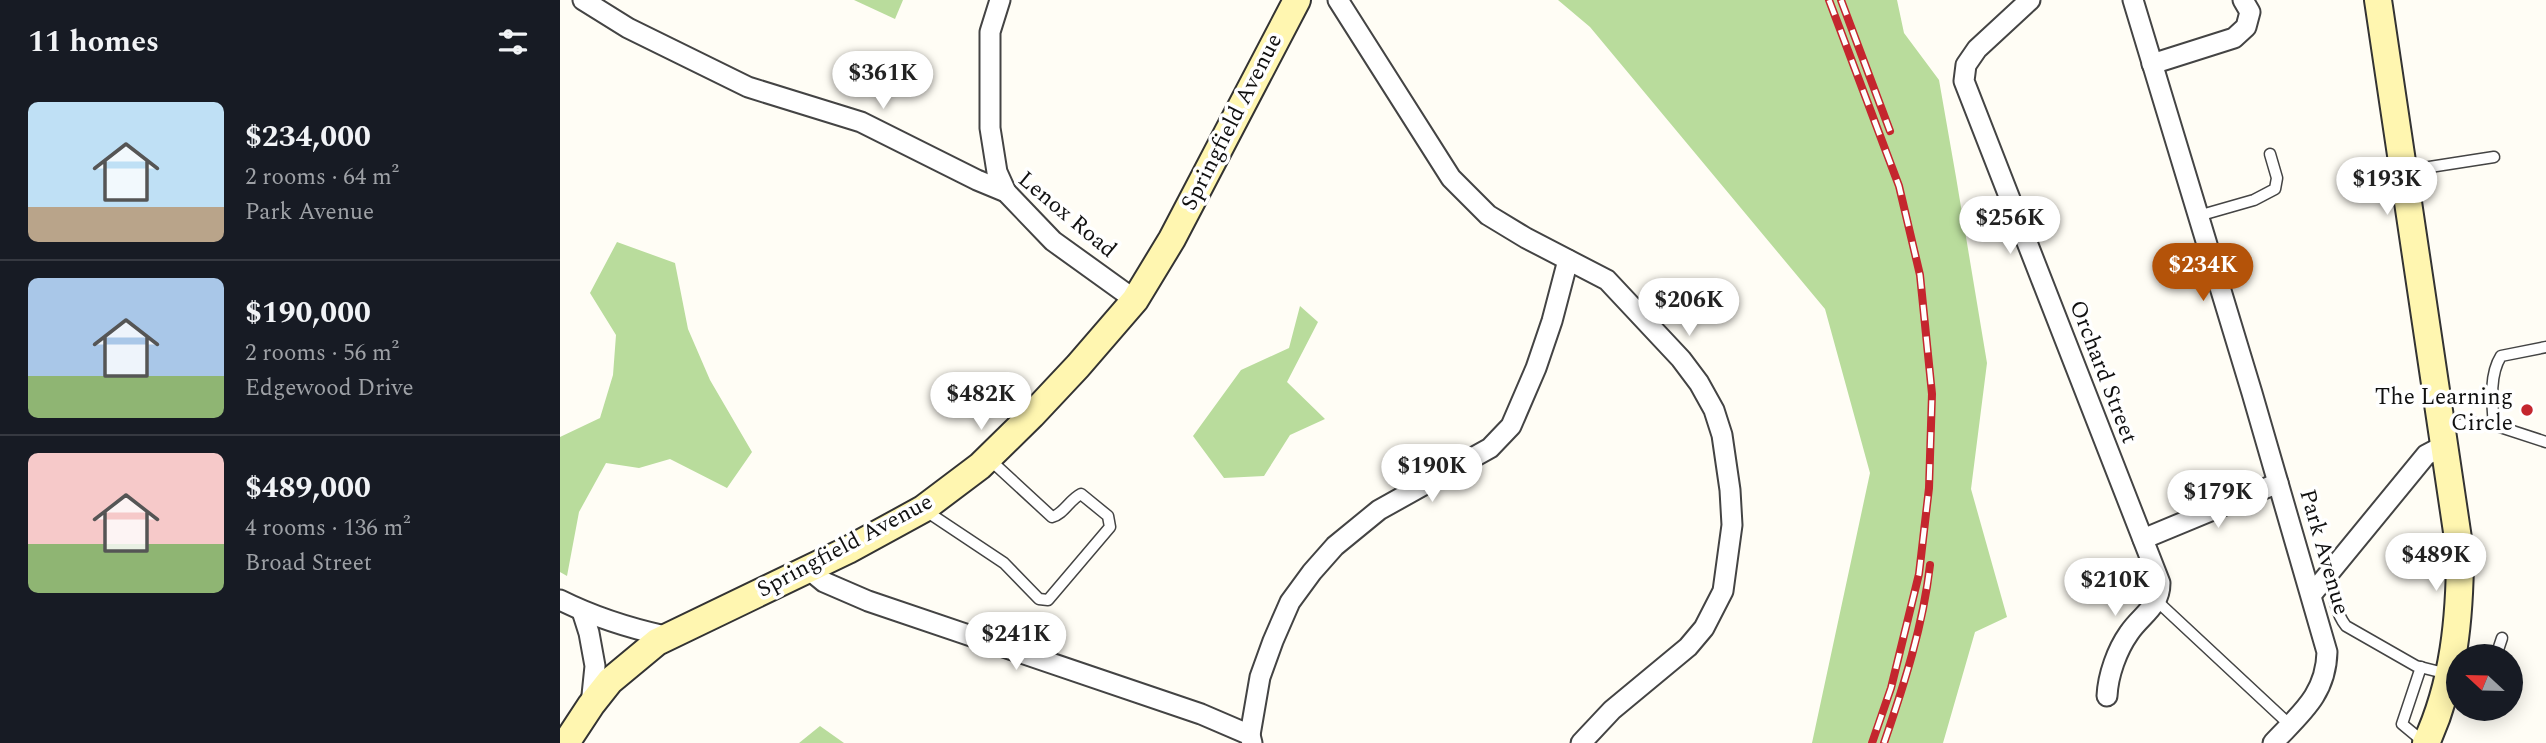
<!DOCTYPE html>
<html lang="en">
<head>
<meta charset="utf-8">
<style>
	body { margin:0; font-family:Spectral,serif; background:#242831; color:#f1f3f6; height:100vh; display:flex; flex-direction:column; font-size:26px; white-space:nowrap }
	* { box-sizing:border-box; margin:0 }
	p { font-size:23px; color:#9ea1a6 }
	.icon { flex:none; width:38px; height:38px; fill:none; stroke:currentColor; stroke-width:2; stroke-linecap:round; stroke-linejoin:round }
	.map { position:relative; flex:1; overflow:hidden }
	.details { display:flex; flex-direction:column; background:#171b24; width:560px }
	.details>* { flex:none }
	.needle { width:46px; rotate:292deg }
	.tools { position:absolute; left:1886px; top:644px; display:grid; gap:14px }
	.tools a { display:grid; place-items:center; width:77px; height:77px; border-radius:50%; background:#171b24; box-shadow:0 4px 18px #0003; font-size:35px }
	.price { position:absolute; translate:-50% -60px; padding:0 16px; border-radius:24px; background:#fff; color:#222; font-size:23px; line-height:46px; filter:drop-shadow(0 2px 4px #0008) }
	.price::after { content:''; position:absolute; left:50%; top:42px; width:21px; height:16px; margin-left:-10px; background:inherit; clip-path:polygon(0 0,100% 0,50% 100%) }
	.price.selected { background:#b45309; color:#fff }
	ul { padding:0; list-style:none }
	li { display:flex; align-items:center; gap:21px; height:175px; padding:0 28px }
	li+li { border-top:2px solid #363941 }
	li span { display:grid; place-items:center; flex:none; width:196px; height:140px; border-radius:10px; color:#555 }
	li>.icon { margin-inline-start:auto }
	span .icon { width:84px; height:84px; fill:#fffc; stroke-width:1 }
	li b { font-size:30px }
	h2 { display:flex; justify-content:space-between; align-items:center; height:84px; padding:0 28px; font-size:30px }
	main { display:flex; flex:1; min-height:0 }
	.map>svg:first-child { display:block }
	.forest { fill:#b9dc9c }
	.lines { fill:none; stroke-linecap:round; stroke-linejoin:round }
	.lane-casing { stroke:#444; stroke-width:13 }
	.street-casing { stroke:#444; stroke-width:23 }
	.secondary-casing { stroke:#333; stroke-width:30 }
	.lane { stroke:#fff; stroke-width:10 }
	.street { stroke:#fff; stroke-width:19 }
	.secondary { stroke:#fff6b0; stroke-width:26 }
	.rail-casing { stroke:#c4262e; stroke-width:8 }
	.rail { stroke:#fff; stroke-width:5; stroke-dasharray:16; stroke-linecap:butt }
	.poi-dot { fill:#c4262e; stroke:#fff; stroke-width:2.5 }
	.labels { text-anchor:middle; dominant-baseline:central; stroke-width:7; stroke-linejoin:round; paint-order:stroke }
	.street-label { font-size:23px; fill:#111; stroke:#fff }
	.poi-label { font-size:23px; fill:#111; stroke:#fff; text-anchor:end }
</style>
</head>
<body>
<main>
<section class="details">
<h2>11 homes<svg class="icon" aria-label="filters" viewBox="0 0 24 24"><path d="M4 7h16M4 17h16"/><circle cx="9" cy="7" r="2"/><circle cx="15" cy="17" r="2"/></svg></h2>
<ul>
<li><span style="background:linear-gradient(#bfe0f5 75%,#b9a48a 0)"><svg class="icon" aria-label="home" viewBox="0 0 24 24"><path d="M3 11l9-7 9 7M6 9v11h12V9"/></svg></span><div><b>$234,000</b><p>2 rooms · 64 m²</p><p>Park Avenue</p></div></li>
<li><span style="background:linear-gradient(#a9c7e8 70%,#8fb573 0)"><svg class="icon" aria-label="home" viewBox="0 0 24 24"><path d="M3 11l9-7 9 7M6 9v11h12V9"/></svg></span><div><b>$190,000</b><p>2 rooms · 56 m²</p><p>Edgewood Drive</p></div></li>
<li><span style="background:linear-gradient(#f6c9c9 65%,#8fb573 0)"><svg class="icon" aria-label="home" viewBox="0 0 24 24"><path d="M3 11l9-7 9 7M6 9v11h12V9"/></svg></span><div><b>$489,000</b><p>4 rooms · 136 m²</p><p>Broad Street</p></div></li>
</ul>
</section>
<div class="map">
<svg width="1986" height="743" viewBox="0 0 1986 743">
	<rect width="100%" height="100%" fill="#fffdf5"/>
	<g class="forest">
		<polygon points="294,0 343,0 335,19"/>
		<polygon points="998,0 1337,0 1344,33 1379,80 1396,177 1427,363 1411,489 1447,617 1415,632 1383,743 1252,743 1310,473 1265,309 1030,27"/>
		<polygon points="57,242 115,263 128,329 150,380 192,452 167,488 110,459 79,468 46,463 19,512 7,576 0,572 0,437 40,418 53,375 56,335 30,293"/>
		<polygon points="740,306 758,322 727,382 765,419 730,435 704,476 664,478 633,436 681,370 729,348"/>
		<polygon points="260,726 284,743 239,743"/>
	</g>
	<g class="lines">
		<defs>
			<g id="lane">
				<polyline points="1844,171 1934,157"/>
				<polyline points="1638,216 1694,200 1715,189 1717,178 1710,154"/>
				<path d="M 1934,425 C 1932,402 1929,375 1941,356 L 1986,347"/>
				<polyline points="1882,427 1914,423 1934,425 1986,442"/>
				<path d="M 363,509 L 444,563 L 479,599 L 488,600 L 550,527 L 548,516 L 521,494 C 509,500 504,514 492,517 L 428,458"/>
				<path d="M 1771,572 C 1773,591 1774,611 1786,626 L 1856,666 L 1888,674"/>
				<polyline points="1598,602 1730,725"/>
				<polyline points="1893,653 1913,656"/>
				<polyline points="1936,656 1942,638"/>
				<polyline points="1861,667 1842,724 1865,743"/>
				<polyline points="1951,675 1955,676"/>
			</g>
			<g id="street">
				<polyline points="23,0 68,28 188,87 301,122 417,180 446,192 493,241 575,300"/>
				<polyline points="440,0 430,32 430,128 437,172 446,192"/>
				<polyline points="778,0 891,178 928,215 966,238 1047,280 1121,359 1139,383 1154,410 1162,435 1170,490 1172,525 1163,591 1144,628 1128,647 1052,710 1021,743"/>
				<path d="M 1470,0 L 1417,49 L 1406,65 L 1404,81 L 1600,583 C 1600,607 1581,615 1569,633 C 1557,650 1548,675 1547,696"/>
				<path d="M 1573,0 L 1692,393 L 1767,652 C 1766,695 1740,714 1713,743"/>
				<polyline points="1592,64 1674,38 1686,27 1690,12 1683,0"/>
				<polyline points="1583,539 1718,483"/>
				<polyline points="247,568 264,582 308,601 641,714 690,735 692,743"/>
				<polyline points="1752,594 1866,455 1885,445"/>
				<path d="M 0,600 C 34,617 69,628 105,636"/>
				<polyline points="22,611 29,633 35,666 31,705"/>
				<polyline points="690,735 700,677 713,641 730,602 752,572 775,546 819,510 930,448 951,426 976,368 992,321 1008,260"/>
			</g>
			<g id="secondary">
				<path d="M 1818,0 L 1900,552 C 1900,617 1894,683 1866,743"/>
				<polyline points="6,743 31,705 50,681 97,642 288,550 363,509 420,466 472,415 518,366 575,300 612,239 737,0"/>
			</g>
		</defs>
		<use href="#lane" class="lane-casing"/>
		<use href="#street" class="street-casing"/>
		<use href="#secondary" class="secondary-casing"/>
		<use href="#lane" class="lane"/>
		<use href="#street" class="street"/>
		<use href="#secondary" class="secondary"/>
		<defs>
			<g id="rail">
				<polyline points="1269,0 1339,186 1360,275 1372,394 1369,488 1359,574 1331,688 1312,743"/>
				<polyline points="1281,0 1330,131"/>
				<path d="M 1324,743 C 1344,685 1363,626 1370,565"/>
			</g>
		</defs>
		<use href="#rail" class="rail-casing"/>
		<use href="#rail" class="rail"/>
	</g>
	<circle class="poi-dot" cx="1967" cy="410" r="7"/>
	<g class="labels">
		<g class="street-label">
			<text transform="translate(672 122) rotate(-63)">Springfield Avenue</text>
			<text transform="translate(507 215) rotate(40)">Lenox Road</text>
			<text transform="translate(1543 372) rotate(69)">Orchard Street</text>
			<text transform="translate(285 546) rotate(-28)">Springfield Avenue</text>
			<text transform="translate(1764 552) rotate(74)">Park Avenue</text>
		</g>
		<g class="poi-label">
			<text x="1953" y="397">The Learning<tspan x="1953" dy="26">Circle</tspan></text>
		</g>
	</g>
</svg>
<div class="tools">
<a><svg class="needle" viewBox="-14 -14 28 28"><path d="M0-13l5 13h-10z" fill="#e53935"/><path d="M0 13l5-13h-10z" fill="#9ea1a6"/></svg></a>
</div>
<b class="price" style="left:323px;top:111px">$361K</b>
<b class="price" style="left:1827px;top:217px">$193K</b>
<b class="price" style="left:1450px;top:256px">$256K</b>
<b class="price selected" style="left:1643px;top:303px">$234K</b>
<b class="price" style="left:1129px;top:338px">$206K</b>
<b class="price" style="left:421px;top:432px">$482K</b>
<b class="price" style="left:872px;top:504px">$190K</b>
<b class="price" style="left:1658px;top:530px">$179K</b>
<b class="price" style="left:1876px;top:593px">$489K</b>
<b class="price" style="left:1555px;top:618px">$210K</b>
<b class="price" style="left:456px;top:672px">$241K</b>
</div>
</main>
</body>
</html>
